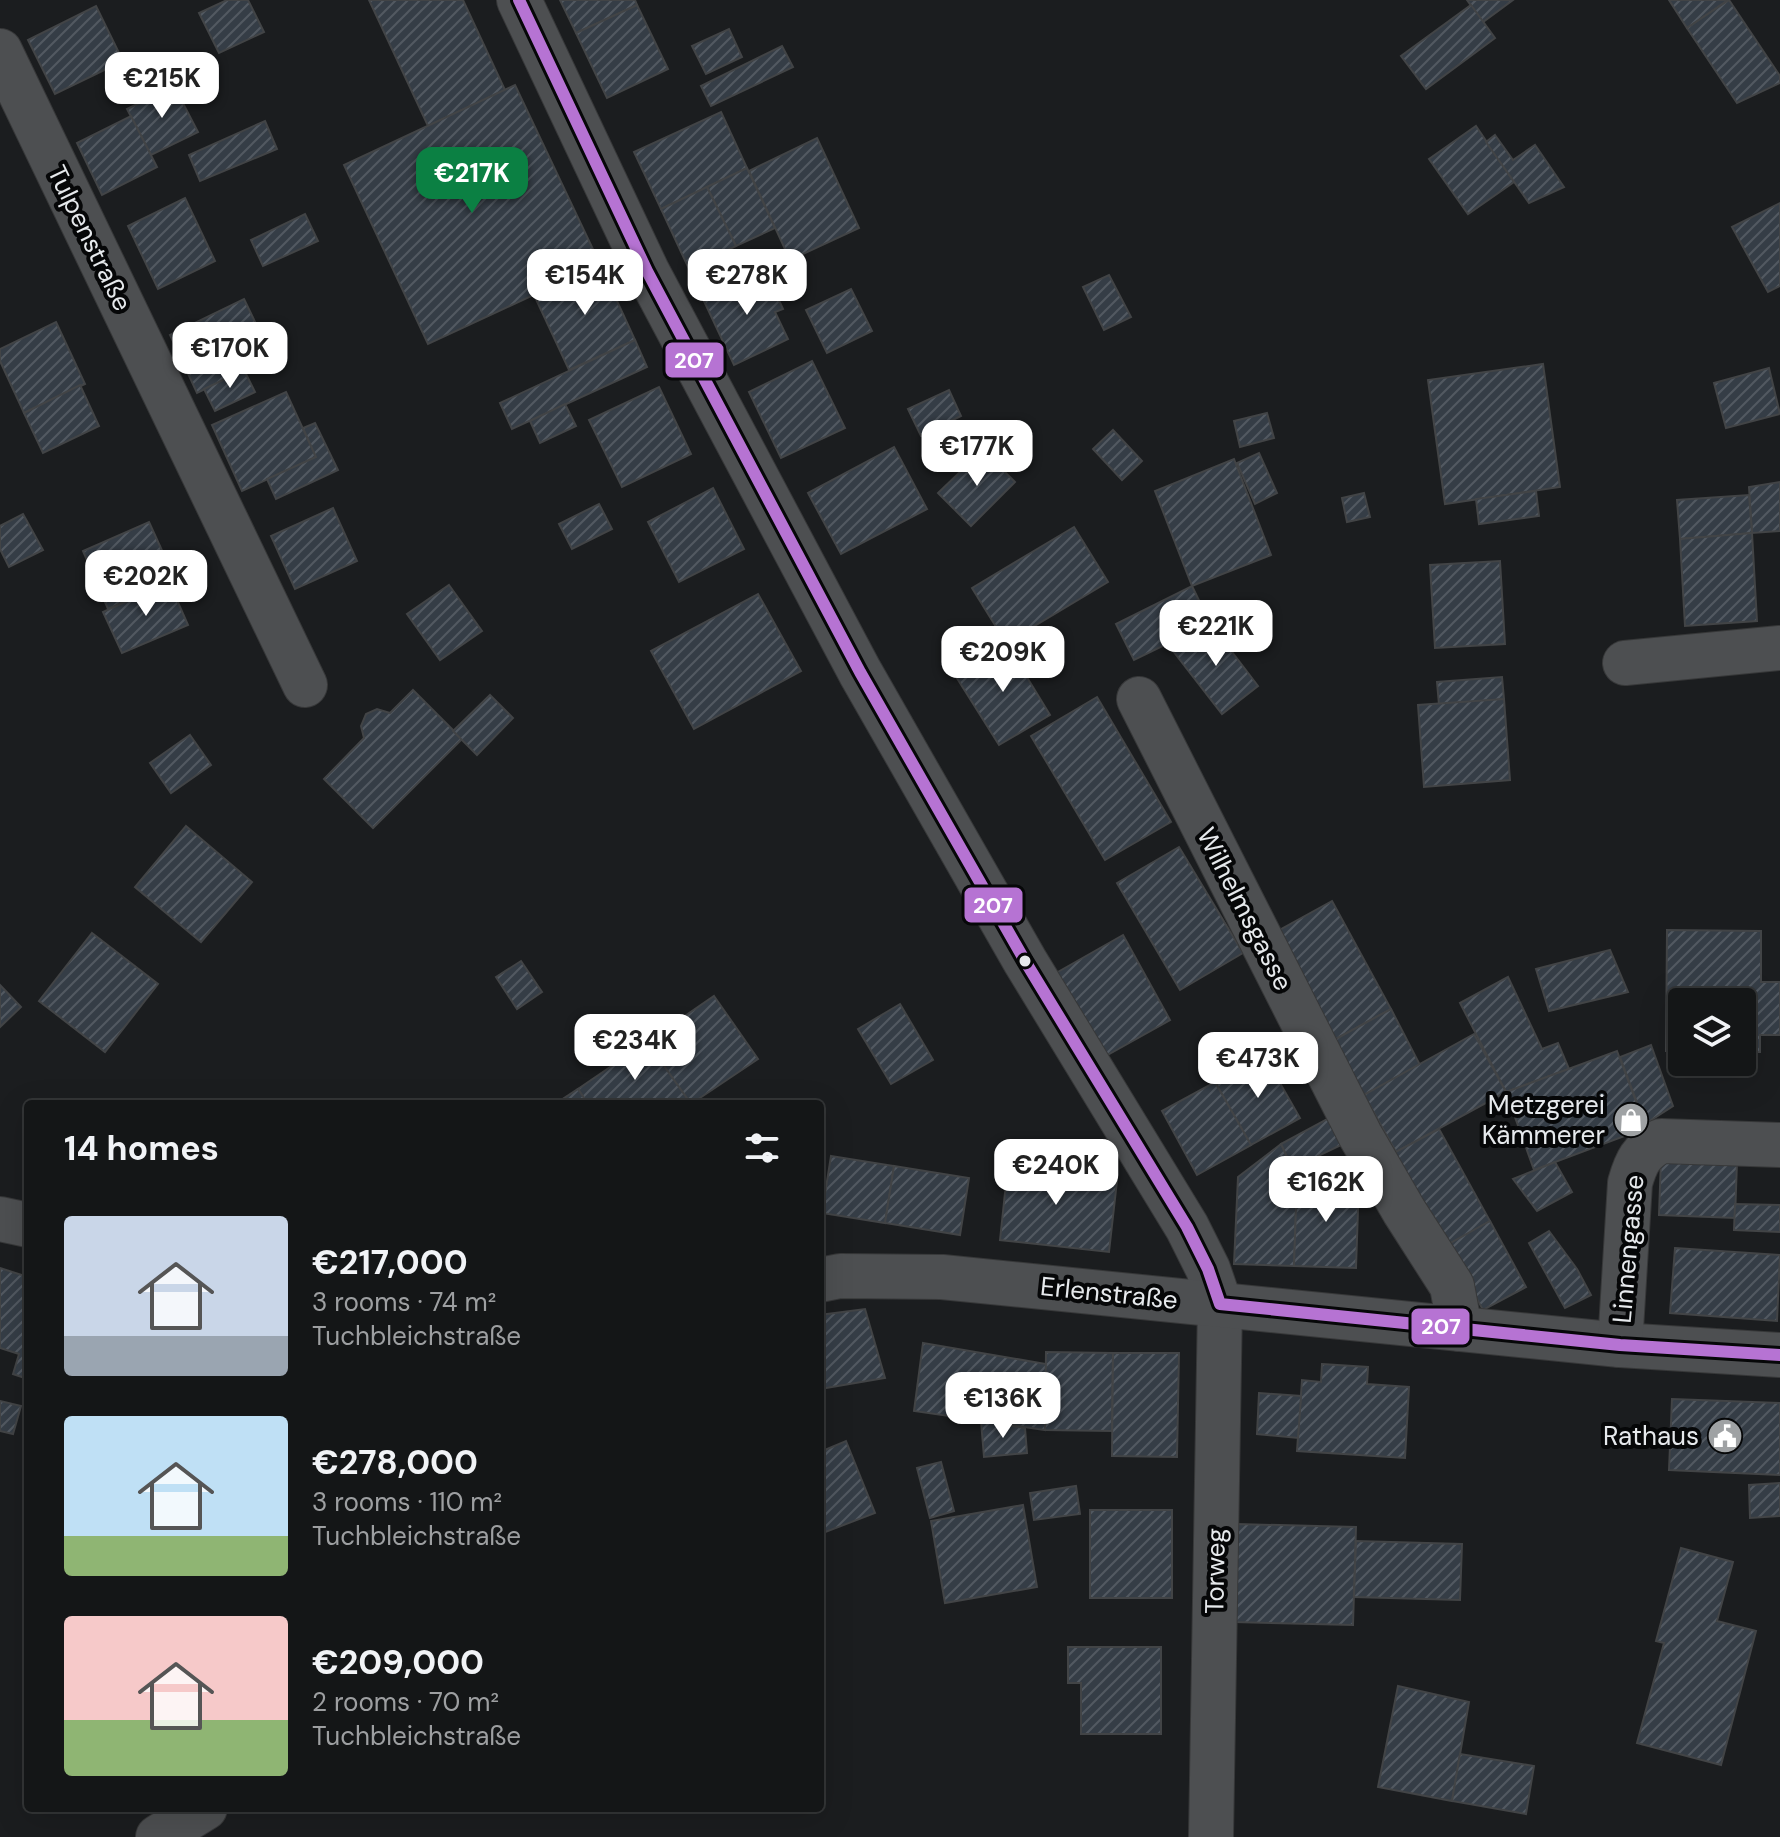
<!DOCTYPE html>
<html lang="en">
<head>
<meta charset="utf-8">
<style>
	body { margin:0; font-family:"DM Sans",sans-serif; background:#1d1f20; color:#f1f3f6; height:100vh; display:flex; flex-direction:column; font-size:30px; white-space:nowrap }
	* { box-sizing:border-box; margin:0 }
	p { font-size:26px; color:#9d9fa1 }
	.icon { flex:none; width:44px; height:44px; fill:none; stroke:currentColor; stroke-width:2; stroke-linecap:round; stroke-linejoin:round }
	.map { position:relative; flex:1; overflow:hidden }
	.panel { position:absolute; left:24px; top:1100px; width:800px; height:712px; display:flex; flex-direction:column; background:#141617; border-radius:8px; box-shadow:0 8px 32px #0002,0 0 0 2px #333536 }
	.panel>* { flex:none }
	.controls { position:absolute; left:1668px; top:988px; display:grid; gap:16px }
	.controls a { display:grid; place-items:center; width:88px; height:88px; border-radius:8px; background:#141617; box-shadow:0 8px 32px #0002,0 0 0 2px #333536; font-size:40px }
	.price { position:absolute; translate:-50% -68px; padding:0 18px; border-radius:16px; background:#fff; color:#222; font-size:26px; line-height:52px; filter:drop-shadow(0 2px 4px #0008) }
	.price::after { content:''; position:absolute; left:50%; top:48px; width:24px; height:18px; margin-left:-12px; background:inherit; clip-path:polygon(0 0,100% 0,50% 100%) }
	.price.active { background:#0b8043; color:#fff }
	ul { padding:0; list-style:none }
	li { display:flex; align-items:center; gap:24px; height:200px; padding:0 40px }
	li span { display:grid; place-items:center; flex:none; width:224px; height:160px; border-radius:8px; color:#555 }
	li>.icon { margin-inline-start:auto }
	span .icon { width:96px; height:96px; fill:#fffc; stroke-width:1 }
	li b { font-size:34px }
	h2 { display:flex; justify-content:space-between; align-items:center; height:96px; padding:0 40px; font-size:34px }
	.map>svg:first-child { display:block }
	.building { fill:url(#building-hatch); stroke:#424446; stroke-width:2 }
	.lines { fill:none; stroke-linecap:round; stroke-linejoin:round }
	.minor-casing { stroke:#373839; stroke-width:46 }
	.minor { stroke:#4d4f51; stroke-width:44 }
	.bus-1-casing { stroke:#060708; stroke-width:18 }
	.bus-1 { stroke:#b673d3; stroke-width:12 }
	.bus-dot { fill:#e6e9ec; stroke:#060708; stroke-width:3 }
	.labels { text-anchor:middle; dominant-baseline:central; stroke-width:8; stroke-linejoin:round; paint-order:stroke }
	.street-label { font-size:26px; fill:#e6e9ec; stroke:#060708 }
	.poi-label { font-size:26px; fill:#e6e9ec; stroke:#060708; text-anchor:end }
	.line-badge { stroke:#060708; stroke-width:3 }
	.badge-label { font-size:22px; text-anchor:middle; font-weight:bold; fill:#fff }
</style>
</head>
<body>
<div class="map">
<svg width="1780" height="1837" viewBox="0 0 1780 1837">
	<defs>
		<pattern id="building-hatch" width="6" height="6" patternUnits="userSpaceOnUse" patternTransform="scale(2)"><rect width="6" height="6" fill="#353d46"/><path d="M-1 1l2-2M0 6l6-6M5 7l2-2" fill="none" stroke="#525961"/></pattern>
	</defs>
	<rect width="100%" height="100%" fill="#1b1d1f"/>
	<g class="building">
		<polygon points="227,0 248,0 264,32 219,53 199,13"/>
		<polygon points="369,0 463,0 505,90 428,126"/>
		<polygon points="560,0 635,0 637,5 576,33"/>
		<polygon points="1467,0 1513,0 1483,22"/>
		<polygon points="1669,0 1728,0 1687,28"/>
		<polygon points="1729,0 1780,76 1780,83 1737,103 1687,28"/>
		<polygon points="637,5 668,69 607,98 576,33"/>
		<polygon points="1471,5 1495,38 1426,89 1401,56"/>
		<polygon points="96,6 123,61 55,94 28,40"/>
		<polygon points="729,29 742,57 706,74 692,46"/>
		<polygon points="782,46 793,67 711,106 701,86"/>
		<polygon points="515,85 600,264 428,344 344,165"/>
		<polygon points="174,86 198,132 151,155 127,109"/>
		<polygon points="721,112 747,168 661,209 634,152"/>
		<polygon points="131,116 157,167 102,195 77,143"/>
		<polygon points="265,121 277,149 200,181 189,155"/>
		<polygon points="1476,126 1514,182 1468,214 1429,159"/>
		<polygon points="1495,135 1513,160 1535,145 1564,187 1529,203 1486,142"/>
		<polygon points="817,138 859,228 790,260 749,171"/>
		<polygon points="747,168 775,228 736,246 707,187"/>
		<polygon points="707,187 736,246 689,269 661,209"/>
		<polygon points="185,198 215,261 158,289 128,226"/>
		<polygon points="1780,203 1780,286 1768,292 1732,227"/>
		<polygon points="305,214 318,241 263,266 251,240"/>
		<polygon points="600,264 635,340 569,370 534,295"/>
		<polygon points="765,270 783,309 775,312 788,339 734,365 703,299"/>
		<polygon points="1109,275 1131,317 1104,330 1083,287"/>
		<polygon points="851,289 872,331 827,353 806,310"/>
		<polygon points="244,299 272,357 197,393 170,335"/>
		<polygon points="56,322 85,384 24,413 0,361 0,349"/>
		<polygon points="635,340 647,367 512,429 500,403"/>
		<polygon points="812,361 845,428 781,458 749,392"/>
		<polygon points="1543,364 1560,487 1445,504 1428,380"/>
		<polygon points="1769,368 1780,414 1726,428 1714,383"/>
		<polygon points="244,370 255,392 215,411 204,389"/>
		<polygon points="80,385 99,426 43,453 24,413"/>
		<polygon points="659,387 691,454 622,487 589,420"/>
		<polygon points="949,390 961,416 921,436 908,409"/>
		<polygon points="286,392 316,457 242,491 212,425"/>
		<polygon points="565,404 576,426 540,443 530,421"/>
		<polygon points="1267,413 1274,438 1240,447 1234,421"/>
		<polygon points="315,423 338,470 276,499 267,479 316,457 303,428"/>
		<polygon points="1113,430 1142,461 1122,480 1093,449"/>
		<polygon points="894,447 927,509 841,554 808,493"/>
		<polygon points="983,450 1015,482 971,526 938,493"/>
		<polygon points="1259,453 1277,493 1255,504 1237,463"/>
		<polygon points="1234,459 1271,555 1192,586 1155,491"/>
		<polygon points="1780,482 1780,531 1752,533 1749,487"/>
		<polygon points="713,488 744,549 679,582 648,522"/>
		<polygon points="1536,491 1539,516 1479,524 1476,499"/>
		<polygon points="1364,493 1370,517 1347,522 1342,498"/>
		<polygon points="1749,495 1752,533 1680,539 1677,500"/>
		<polygon points="599,504 612,529 572,549 559,524"/>
		<polygon points="333,508 357,561 295,589 271,536"/>
		<polygon points="23,514 43,550 9,567 0,549 0,526"/>
		<polygon points="149,522 175,579 108,609 83,551"/>
		<polygon points="1074,527 1108,582 1006,643 972,588"/>
		<polygon points="1752,533 1757,621 1685,626 1680,539"/>
		<polygon points="1500,561 1505,644 1435,648 1430,565"/>
		<polygon points="169,582 188,625 122,653 103,612"/>
		<polygon points="449,585 482,631 440,660 407,614"/>
		<polygon points="1192,586 1210,623 1134,660 1116,624"/>
		<polygon points="758,594 801,671 694,729 651,651"/>
		<polygon points="1210,623 1258,686 1222,714 1173,651"/>
		<polygon points="1006,643 1050,715 999,745 955,675"/>
		<polygon points="1502,677 1504,699 1439,705 1437,682"/>
		<polygon points="413,690 462,739 373,828 324,779 364,738 361,726 366,714 377,709 390,713"/>
		<polygon points="490,695 513,718 477,755 453,731"/>
		<polygon points="1097,697 1171,822 1105,860 1031,736"/>
		<polygon points="1504,699 1510,780 1424,787 1418,705"/>
		<polygon points="190,735 211,765 171,793 150,763"/>
		<polygon points="186,826 252,882 201,942 135,887"/>
		<polygon points="1179,847 1243,953 1180,990 1117,883"/>
		<polygon points="1332,901 1391,1009 1334,1040 1276,932"/>
		<polygon points="1667,930 1761,931 1761,982 1780,982 1780,1035 1760,1035 1760,1052 1742,1052 1742,1002 1682,1002 1682,1051 1666,1051"/>
		<polygon points="92,933 158,984 105,1052 39,1001"/>
		<polygon points="1123,935 1170,1020 1104,1057 1056,973"/>
		<polygon points="1610,950 1628,992 1549,1011 1536,969"/>
		<polygon points="521,961 542,992 517,1009 496,977"/>
		<polygon points="1508,977 1542,1049 1558,1043 1569,1069 1506,1092 1460,1003"/>
		<polygon points="0,985 21,1007 0,1027"/>
		<polygon points="714,996 758,1059 691,1104 647,1042"/>
		<polygon points="900,1004 933,1060 891,1084 858,1029"/>
		<polygon points="1391,1009 1420,1065 1364,1095 1334,1040"/>
		<polygon points="1474,1034 1506,1092 1396,1152 1364,1095"/>
		<polygon points="647,1042 691,1104 588,1104 578,1089"/>
		<polygon points="1651,1045 1673,1106 1645,1124 1620,1057"/>
		<polygon points="1617,1051 1646,1128 1534,1170 1506,1092"/>
		<polygon points="1264,1055 1300,1118 1251,1145 1215,1082"/>
		<polygon points="1215,1082 1251,1145 1197,1175 1162,1111"/>
		<polygon points="578,1089 588,1104 555,1104"/>
		<polygon points="1329,1118 1343,1144 1318,1156 1320,1180 1297,1179 1281,1144"/>
		<polygon points="1439,1129 1490,1221 1441,1249 1390,1155"/>
		<polygon points="1281,1144 1297,1179 1294,1266 1234,1264 1238,1177"/>
		<polygon points="1009,1155 1058,1161 1057,1175 1117,1181 1109,1252 1000,1240"/>
		<polygon points="831,1156 894,1166 885,1223 822,1213"/>
		<polygon points="1661,1158 1737,1162 1735,1218 1659,1215"/>
		<polygon points="1555,1162 1572,1192 1537,1211 1513,1179"/>
		<polygon points="894,1166 969,1178 960,1235 885,1223"/>
		<polygon points="1297,1179 1359,1181 1356,1268 1294,1266"/>
		<polygon points="1735,1204 1780,1205 1780,1232 1734,1230"/>
		<polygon points="1490,1221 1526,1287 1483,1310 1447,1245"/>
		<polygon points="1549,1231 1577,1269 1591,1295 1565,1308 1529,1243"/>
		<polygon points="1675,1248 1780,1255 1777,1321 1670,1313"/>
		<polygon points="0,1268 28,1277 28,1379 13,1374 19,1354 0,1348"/>
		<polygon points="865,1309 885,1378 820,1389 820,1315"/>
		<polygon points="923,1343 1046,1364 1045,1430 914,1411"/>
		<polygon points="1046,1352 1113,1353 1112,1431 1045,1430"/>
		<polygon points="1113,1353 1179,1353 1177,1457 1112,1456"/>
		<polygon points="1322,1364 1368,1367 1367,1384 1409,1387 1405,1458 1297,1451 1302,1380 1321,1382"/>
		<polygon points="1259,1393 1301,1396 1298,1438 1257,1434"/>
		<polygon points="1672,1399 1780,1403 1780,1475 1669,1470"/>
		<polygon points="0,1401 21,1406 13,1434 0,1431"/>
		<polygon points="981,1421 1025,1428 1027,1453 984,1457"/>
		<polygon points="846,1441 875,1513 820,1534 820,1452"/>
		<polygon points="941,1462 954,1511 930,1518 917,1468"/>
		<polygon points="1780,1483 1780,1516 1750,1518 1749,1485"/>
		<polygon points="1076,1486 1080,1514 1034,1520 1030,1493"/>
		<polygon points="1023,1505 1037,1587 945,1603 931,1521"/>
		<rect x="1090" y="1510" width="82" height="88"/>
		<polygon points="1237,1524 1356,1527 1353,1625 1234,1622"/>
		<polygon points="1356,1541 1462,1544 1460,1600 1354,1597"/>
		<polygon points="1681,1548 1733,1562 1717,1621 1756,1631 1721,1765 1637,1743 1664,1643 1656,1641"/>
		<polygon points="1068,1647 1161,1647 1161,1734 1081,1734 1081,1683 1068,1683"/>
		<polygon points="1398,1686 1469,1702 1452,1801 1378,1787"/>
		<polygon points="1460,1754 1534,1766 1526,1814 1452,1801"/>
	</g>
	<g class="lines">
		<defs>
			<g id="minor">
				<polyline points="519,0 647,271 860,672 1025,961 1187,1227 1208,1269 1220,1304 1211,1837"/>
				<polyline points="0,51 305,685"/>
				<polyline points="1625,663 1780,648"/>
				<polyline points="1139,699 1360,1135 1404,1211 1452,1286 1460,1329"/>
				<polyline points="0,1219 28,1225"/>
				<polyline points="820,1280 840,1276 942,1277 1620,1345 1780,1355"/>
				<path d="M 1620,1345 L 1630,1183 C 1636,1162 1641,1151 1661,1141 L 1780,1145"/>
				<polyline points="158,1837 205,1808"/>
			</g>
		</defs>
		<use href="#minor" class="minor-casing"/>
		<use href="#minor" class="minor"/>
		<defs>
			<polyline id="bus-1" points="519,0 647,271 860,672 1025,961 1187,1227 1208,1269 1220,1304 1620,1345 1780,1355"/>
		</defs>
		<use href="#bus-1" class="bus-1-casing"/>
		<use href="#bus-1" class="bus-1"/>
	</g>
	<defs>
		<symbol id="shop-disc" viewBox="-11 -11 22 22"><circle r="9.5" fill="#9fa2a4" stroke="#060708"/><path d="M-5-2.5h2.3a2.7 3.5 0 0 1 5.4 0H5L5.5 6h-11ZM-1.5-2.5h3a1.5 2.3 0 0 0-3 0Z" fill="#fff"/></symbol>
		<symbol id="civic-disc" viewBox="-11 -11 22 22"><circle r="9.5" fill="#9fa2a4" stroke="#060708"/><path d="M-.6-6.5H3V-4.5H.6V-3L4-1V1h2V6H-6V1h2V-1L-.6-3ZM-1.2 2.5V6h2.4V2.5Z" fill="#fff"/></symbol>
	</defs>
	<g fill-rule="evenodd">
		<use href="#shop-disc" x="1611" y="1100" width="40" height="40"/>
		<use href="#civic-disc" x="1705" y="1416" width="40" height="40"/>
	</g>
	<circle class="bus-dot" cx="1025" cy="961" r="7"/>
	<g class="labels">
		<g class="street-label">
			<text transform="translate(90 238) rotate(64)">Tulpenstraße</text>
			<text transform="translate(1245 909) rotate(63)">Wilhelmsgasse</text>
			<text transform="translate(1628 1249) rotate(-85)">Linnengasse</text>
			<text transform="translate(1109 1293) rotate(6)">Erlenstraße</text>
			<text transform="translate(1215 1571) rotate(-89)">Torweg</text>
		</g>
		<g class="poi-label">
			<text x="1605" y="1105">Metzgerei<tspan x="1605" dy="30">Kämmerer</tspan></text>
			<text x="1699" y="1436">Rathaus</text>
		</g>
	</g>
	<g class="line-badge">
		<rect x="664" y="341" width="61" height="38" rx="8" fill="#b673d3"/>
		<rect x="963" y="886" width="61" height="38" rx="8" fill="#b673d3"/>
		<rect x="1410" y="1307" width="61" height="39" rx="8" fill="#b673d3"/>
	</g>
	<g class="badge-label">
		<text x="694" y="368">207</text>
		<text x="993" y="913">207</text>
		<text x="1441" y="1334">207</text>
	</g>
</svg>
<div class="controls">
<a><svg class="icon" aria-label="layers" viewBox="0 0 24 24"><path d="M12 4l9 5-9 5-9-5zM3 14l9 5 9-5"/></svg></a>
</div>
<b class="price" style="left:162px;top:120px">€215K</b>
<b class="price active" style="left:472px;top:215px">€217K</b>
<b class="price" style="left:585px;top:317px">€154K</b>
<b class="price" style="left:747px;top:317px">€278K</b>
<b class="price" style="left:230px;top:390px">€170K</b>
<b class="price" style="left:977px;top:488px">€177K</b>
<b class="price" style="left:146px;top:618px">€202K</b>
<b class="price" style="left:1216px;top:668px">€221K</b>
<b class="price" style="left:1003px;top:694px">€209K</b>
<b class="price" style="left:635px;top:1082px">€234K</b>
<b class="price" style="left:1258px;top:1100px">€473K</b>
<b class="price" style="left:1056px;top:1207px">€240K</b>
<b class="price" style="left:1326px;top:1224px">€162K</b>
<b class="price" style="left:1003px;top:1440px">€136K</b>
<section class="panel">
<h2>14 homes<svg class="icon" aria-label="filters" viewBox="0 0 24 24"><path d="M4 7h16M4 17h16"/><circle cx="9" cy="7" r="2"/><circle cx="15" cy="17" r="2"/></svg></h2>
<ul>
<li><span style="background:linear-gradient(#c9d6e8 75%,#9aa5b1 0)"><svg class="icon" aria-label="home" viewBox="0 0 24 24"><path d="M3 11l9-7 9 7M6 9v11h12V9"/></svg></span><div><b>€217,000</b><p>3 rooms · 74 m²</p><p>Tuchbleichstraße</p></div></li>
<li><span style="background:linear-gradient(#bfe0f5 75%,#8fb573 0)"><svg class="icon" aria-label="home" viewBox="0 0 24 24"><path d="M3 11l9-7 9 7M6 9v11h12V9"/></svg></span><div><b>€278,000</b><p>3 rooms · 110 m²</p><p>Tuchbleichstraße</p></div></li>
<li><span style="background:linear-gradient(#f6c9c9 65%,#8fb573 0)"><svg class="icon" aria-label="home" viewBox="0 0 24 24"><path d="M3 11l9-7 9 7M6 9v11h12V9"/></svg></span><div><b>€209,000</b><p>2 rooms · 70 m²</p><p>Tuchbleichstraße</p></div></li>
</ul>
</section>
</div>
</body>
</html>
